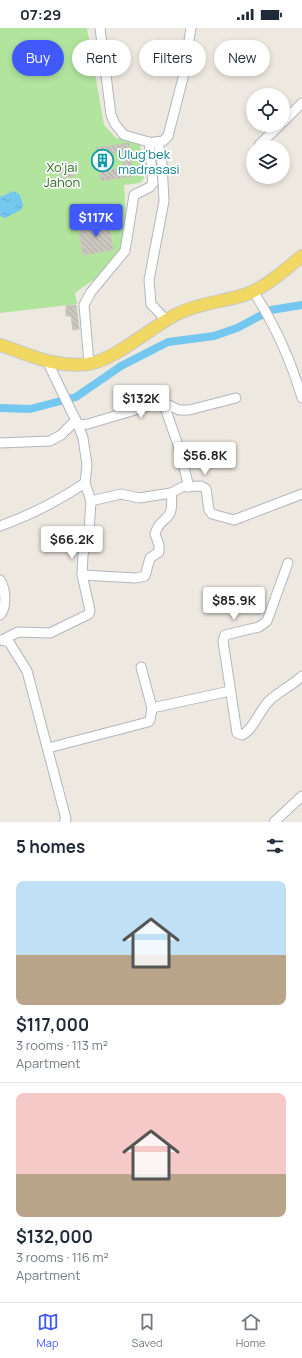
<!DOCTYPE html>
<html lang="en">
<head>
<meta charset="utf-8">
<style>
	body { margin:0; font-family:Manrope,sans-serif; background:#f2f2f3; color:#1f2937; height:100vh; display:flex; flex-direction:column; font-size:15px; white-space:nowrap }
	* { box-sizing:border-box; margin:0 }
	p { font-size:13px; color:#747a83 }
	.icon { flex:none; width:22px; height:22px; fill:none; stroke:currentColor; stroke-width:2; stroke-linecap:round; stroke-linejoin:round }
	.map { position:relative; height:794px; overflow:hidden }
	.sheet { display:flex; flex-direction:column; background:#fff; flex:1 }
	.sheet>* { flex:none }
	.banner { position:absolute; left:12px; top:12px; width:278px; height:36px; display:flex; gap:8px }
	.buttons { position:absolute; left:246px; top:60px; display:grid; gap:8px }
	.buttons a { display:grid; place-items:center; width:44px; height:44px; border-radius:50%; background:#fff; box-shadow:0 2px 6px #0003; font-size:20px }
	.price { position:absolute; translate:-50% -34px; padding:0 9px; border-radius:4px; background:#fff; color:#222; font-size:13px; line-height:26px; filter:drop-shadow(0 1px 2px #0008) }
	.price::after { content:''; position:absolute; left:50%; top:24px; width:12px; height:9px; margin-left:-6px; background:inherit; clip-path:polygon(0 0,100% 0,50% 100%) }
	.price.on { background:#4159fa; color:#fff }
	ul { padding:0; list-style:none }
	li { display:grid; align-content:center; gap:8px; height:212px; padding:0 16px }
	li+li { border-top:1px solid #e0e1e3 }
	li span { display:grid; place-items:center; height:124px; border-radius:8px; color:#555 }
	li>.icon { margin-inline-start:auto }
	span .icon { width:72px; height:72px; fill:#fffc; stroke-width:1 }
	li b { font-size:17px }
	h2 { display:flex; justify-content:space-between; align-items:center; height:48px; padding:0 16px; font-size:17px }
	.chip { padding:0 14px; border-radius:18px; background:#fff; box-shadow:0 2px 6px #0003; font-size:14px; line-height:36px }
	.chip.on { background:#4159fa; color:#fff }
	.status { display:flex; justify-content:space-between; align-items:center; height:28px; padding:0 20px; background:#fff; direction:ltr }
	.status svg { height:11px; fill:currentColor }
	.tab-bar { display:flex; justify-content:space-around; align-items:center; height:56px; border-top:1px solid #e0e1e3; background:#fff; font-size:11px; color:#747a83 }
	.tab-bar a { display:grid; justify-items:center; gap:2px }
	.tab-bar .on { color:#4159fa }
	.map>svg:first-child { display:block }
	.park { fill:#b1e49d }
	.water { fill:url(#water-ripples) }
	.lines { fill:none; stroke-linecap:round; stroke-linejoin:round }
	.canal { stroke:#74c7ef; stroke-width:8 }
	.building { fill:url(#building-back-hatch); stroke:#cac5b9; fill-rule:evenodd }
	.minor-casing { stroke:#b3b5c0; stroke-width:11 }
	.major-casing { stroke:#c8c8c8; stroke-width:14 }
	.minor { stroke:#fff; stroke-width:9 }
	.major { stroke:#f1d862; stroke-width:12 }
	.labels { text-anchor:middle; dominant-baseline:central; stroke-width:3.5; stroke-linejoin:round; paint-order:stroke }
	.culture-label { font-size:13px; fill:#0d838f; stroke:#fff; text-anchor:start }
	.park-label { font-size:13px; fill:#276c1b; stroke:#fff }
</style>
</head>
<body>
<div class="status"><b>07:29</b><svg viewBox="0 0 49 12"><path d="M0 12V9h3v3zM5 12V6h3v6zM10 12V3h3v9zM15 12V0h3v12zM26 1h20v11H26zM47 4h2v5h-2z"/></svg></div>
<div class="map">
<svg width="302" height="794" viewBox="0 0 302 794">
	<defs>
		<pattern id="water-ripples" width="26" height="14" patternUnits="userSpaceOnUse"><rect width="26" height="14" fill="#74c7ef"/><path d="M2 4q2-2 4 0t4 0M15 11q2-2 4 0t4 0" fill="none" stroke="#65abcd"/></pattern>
		<pattern id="building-back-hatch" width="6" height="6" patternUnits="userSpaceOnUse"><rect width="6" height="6" fill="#cac7be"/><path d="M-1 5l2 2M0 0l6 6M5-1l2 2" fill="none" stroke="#aeaba4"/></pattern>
	</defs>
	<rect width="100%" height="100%" fill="#eee9e0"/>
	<path class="park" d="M 0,0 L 87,0 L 104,97 L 116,110 L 140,114 L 144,150 L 140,155 L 124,157 C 125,175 127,203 121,219 C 114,240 91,253 75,265 L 77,276 L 0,285 Z"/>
	<polygon class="water" points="14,163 20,167 23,177 21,182 5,190 0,188 0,169"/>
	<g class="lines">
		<polyline class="canal" points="0,380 30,381 76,369 121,338 168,314 214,308 237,300 271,282 302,277"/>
	</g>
	<g class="building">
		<path d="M 129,115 L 133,148 L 101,153 L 96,120 ZM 121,124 L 124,140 L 109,142 L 107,126 Z"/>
		<polygon points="72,135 74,148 62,150 60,137"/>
		<polygon points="108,193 113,222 83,227 78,198"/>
		<polygon points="76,277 79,301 73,302 71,288 66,288 66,278"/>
	</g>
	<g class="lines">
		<defs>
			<g id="minor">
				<polyline points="283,94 302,75"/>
				<polyline points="154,114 163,113 168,108 183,50 191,0"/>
				<polyline points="158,114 162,136 164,173 149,252 151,276 166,292"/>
				<polyline points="259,117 280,97"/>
				<path d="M 253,263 C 274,295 291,333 302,370"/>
				<polyline points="48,335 78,397 88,396 162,374 179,382 189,382 236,370"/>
				<polyline points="89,335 84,277 91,264 125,223 134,167 150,159 153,155 149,114 124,107 115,96 111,87 100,0"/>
				<polyline points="163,374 178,417 189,459"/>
				<polyline points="0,415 50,413 61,407 76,392"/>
				<polyline points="91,473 121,466 139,470 171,465 182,459 201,458 206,461 209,482 212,486 234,492 302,466"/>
				<path d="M 0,498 C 31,487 58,473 85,455"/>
				<path d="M 288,535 L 267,593 L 259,599 L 225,607 L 223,613 L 237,705 L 242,707 C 254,701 259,683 269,673 C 279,663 292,658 302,648"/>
				<path d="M 82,547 L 136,550 L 145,548 L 150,530 L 159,524 L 159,517 L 155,506 C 161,485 175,497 171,465"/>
				<path d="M 0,552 C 6,561 7,579 0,587"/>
				<polyline points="4,611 18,604 50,605 89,586 90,582 82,547 83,527 89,503 91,473 85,455 87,437 83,410 78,397"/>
				<polyline points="0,612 9,614 27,643 66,791 64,794"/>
				<polyline points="141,639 152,680"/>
				<polyline points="48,720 148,694 150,692 152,680 230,663"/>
				<polyline points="274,794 302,768"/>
			</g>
			<path id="major" d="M 0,317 C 31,327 54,340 88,336 C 115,332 151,299 177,286 C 199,275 222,274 244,267 C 266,260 284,242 302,228"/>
		</defs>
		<use href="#minor" class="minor-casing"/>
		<use href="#major" class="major-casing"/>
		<use href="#minor" class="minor"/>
		<use href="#major" class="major"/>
	</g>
	<defs>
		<symbol id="building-ring" viewBox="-11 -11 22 22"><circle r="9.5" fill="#fff" stroke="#0f9aa8" stroke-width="1.5"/><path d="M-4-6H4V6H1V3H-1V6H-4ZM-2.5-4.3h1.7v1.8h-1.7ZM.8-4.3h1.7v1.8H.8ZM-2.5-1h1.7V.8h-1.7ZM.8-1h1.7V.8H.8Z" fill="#0f9aa8"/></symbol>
	</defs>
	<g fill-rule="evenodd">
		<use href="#building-ring" x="90" y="120" width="25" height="25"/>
	</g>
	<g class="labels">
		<g class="culture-label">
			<text x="118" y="126">Ulug'bek<tspan x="118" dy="15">madrasasi</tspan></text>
		</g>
		<g class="park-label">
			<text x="62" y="139">Xo'jai<tspan x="62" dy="15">Jahon</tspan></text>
		</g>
	</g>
</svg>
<div class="buttons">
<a><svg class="icon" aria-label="locate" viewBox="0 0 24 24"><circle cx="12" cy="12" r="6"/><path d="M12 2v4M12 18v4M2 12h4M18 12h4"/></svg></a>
<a><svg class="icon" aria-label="layers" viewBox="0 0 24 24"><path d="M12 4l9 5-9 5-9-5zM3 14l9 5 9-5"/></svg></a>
</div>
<b class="price on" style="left:96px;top:210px">$117K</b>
<b class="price" style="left:141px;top:391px">$132K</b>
<b class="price" style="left:205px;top:448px">$56.8K</b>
<b class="price" style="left:72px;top:532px">$66.2K</b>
<b class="price" style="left:234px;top:593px">$85.9K</b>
<div class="banner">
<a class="chip on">Buy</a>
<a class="chip">Rent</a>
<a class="chip">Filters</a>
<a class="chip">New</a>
</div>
</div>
<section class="sheet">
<h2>5 homes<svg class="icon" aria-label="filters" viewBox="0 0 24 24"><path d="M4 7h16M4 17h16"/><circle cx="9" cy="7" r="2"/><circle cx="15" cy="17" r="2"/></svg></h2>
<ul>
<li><span style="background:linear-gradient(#bfe0f5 60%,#b9a48a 0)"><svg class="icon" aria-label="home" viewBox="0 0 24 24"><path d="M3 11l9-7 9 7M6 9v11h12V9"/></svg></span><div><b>$117,000</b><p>3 rooms · 113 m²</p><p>Apartment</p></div></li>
<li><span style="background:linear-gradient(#f6c9c9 65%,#b9a48a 0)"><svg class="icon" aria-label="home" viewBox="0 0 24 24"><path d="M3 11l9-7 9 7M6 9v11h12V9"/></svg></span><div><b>$132,000</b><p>3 rooms · 116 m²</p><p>Apartment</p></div></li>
</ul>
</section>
<nav class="tab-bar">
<a class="on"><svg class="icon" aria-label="map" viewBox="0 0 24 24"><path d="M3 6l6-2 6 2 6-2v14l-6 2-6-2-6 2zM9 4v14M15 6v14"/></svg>Map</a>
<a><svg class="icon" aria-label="saved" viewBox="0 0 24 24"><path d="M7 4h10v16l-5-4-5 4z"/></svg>Saved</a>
<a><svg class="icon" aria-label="home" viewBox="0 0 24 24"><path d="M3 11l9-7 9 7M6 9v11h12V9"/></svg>Home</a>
</nav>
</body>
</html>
